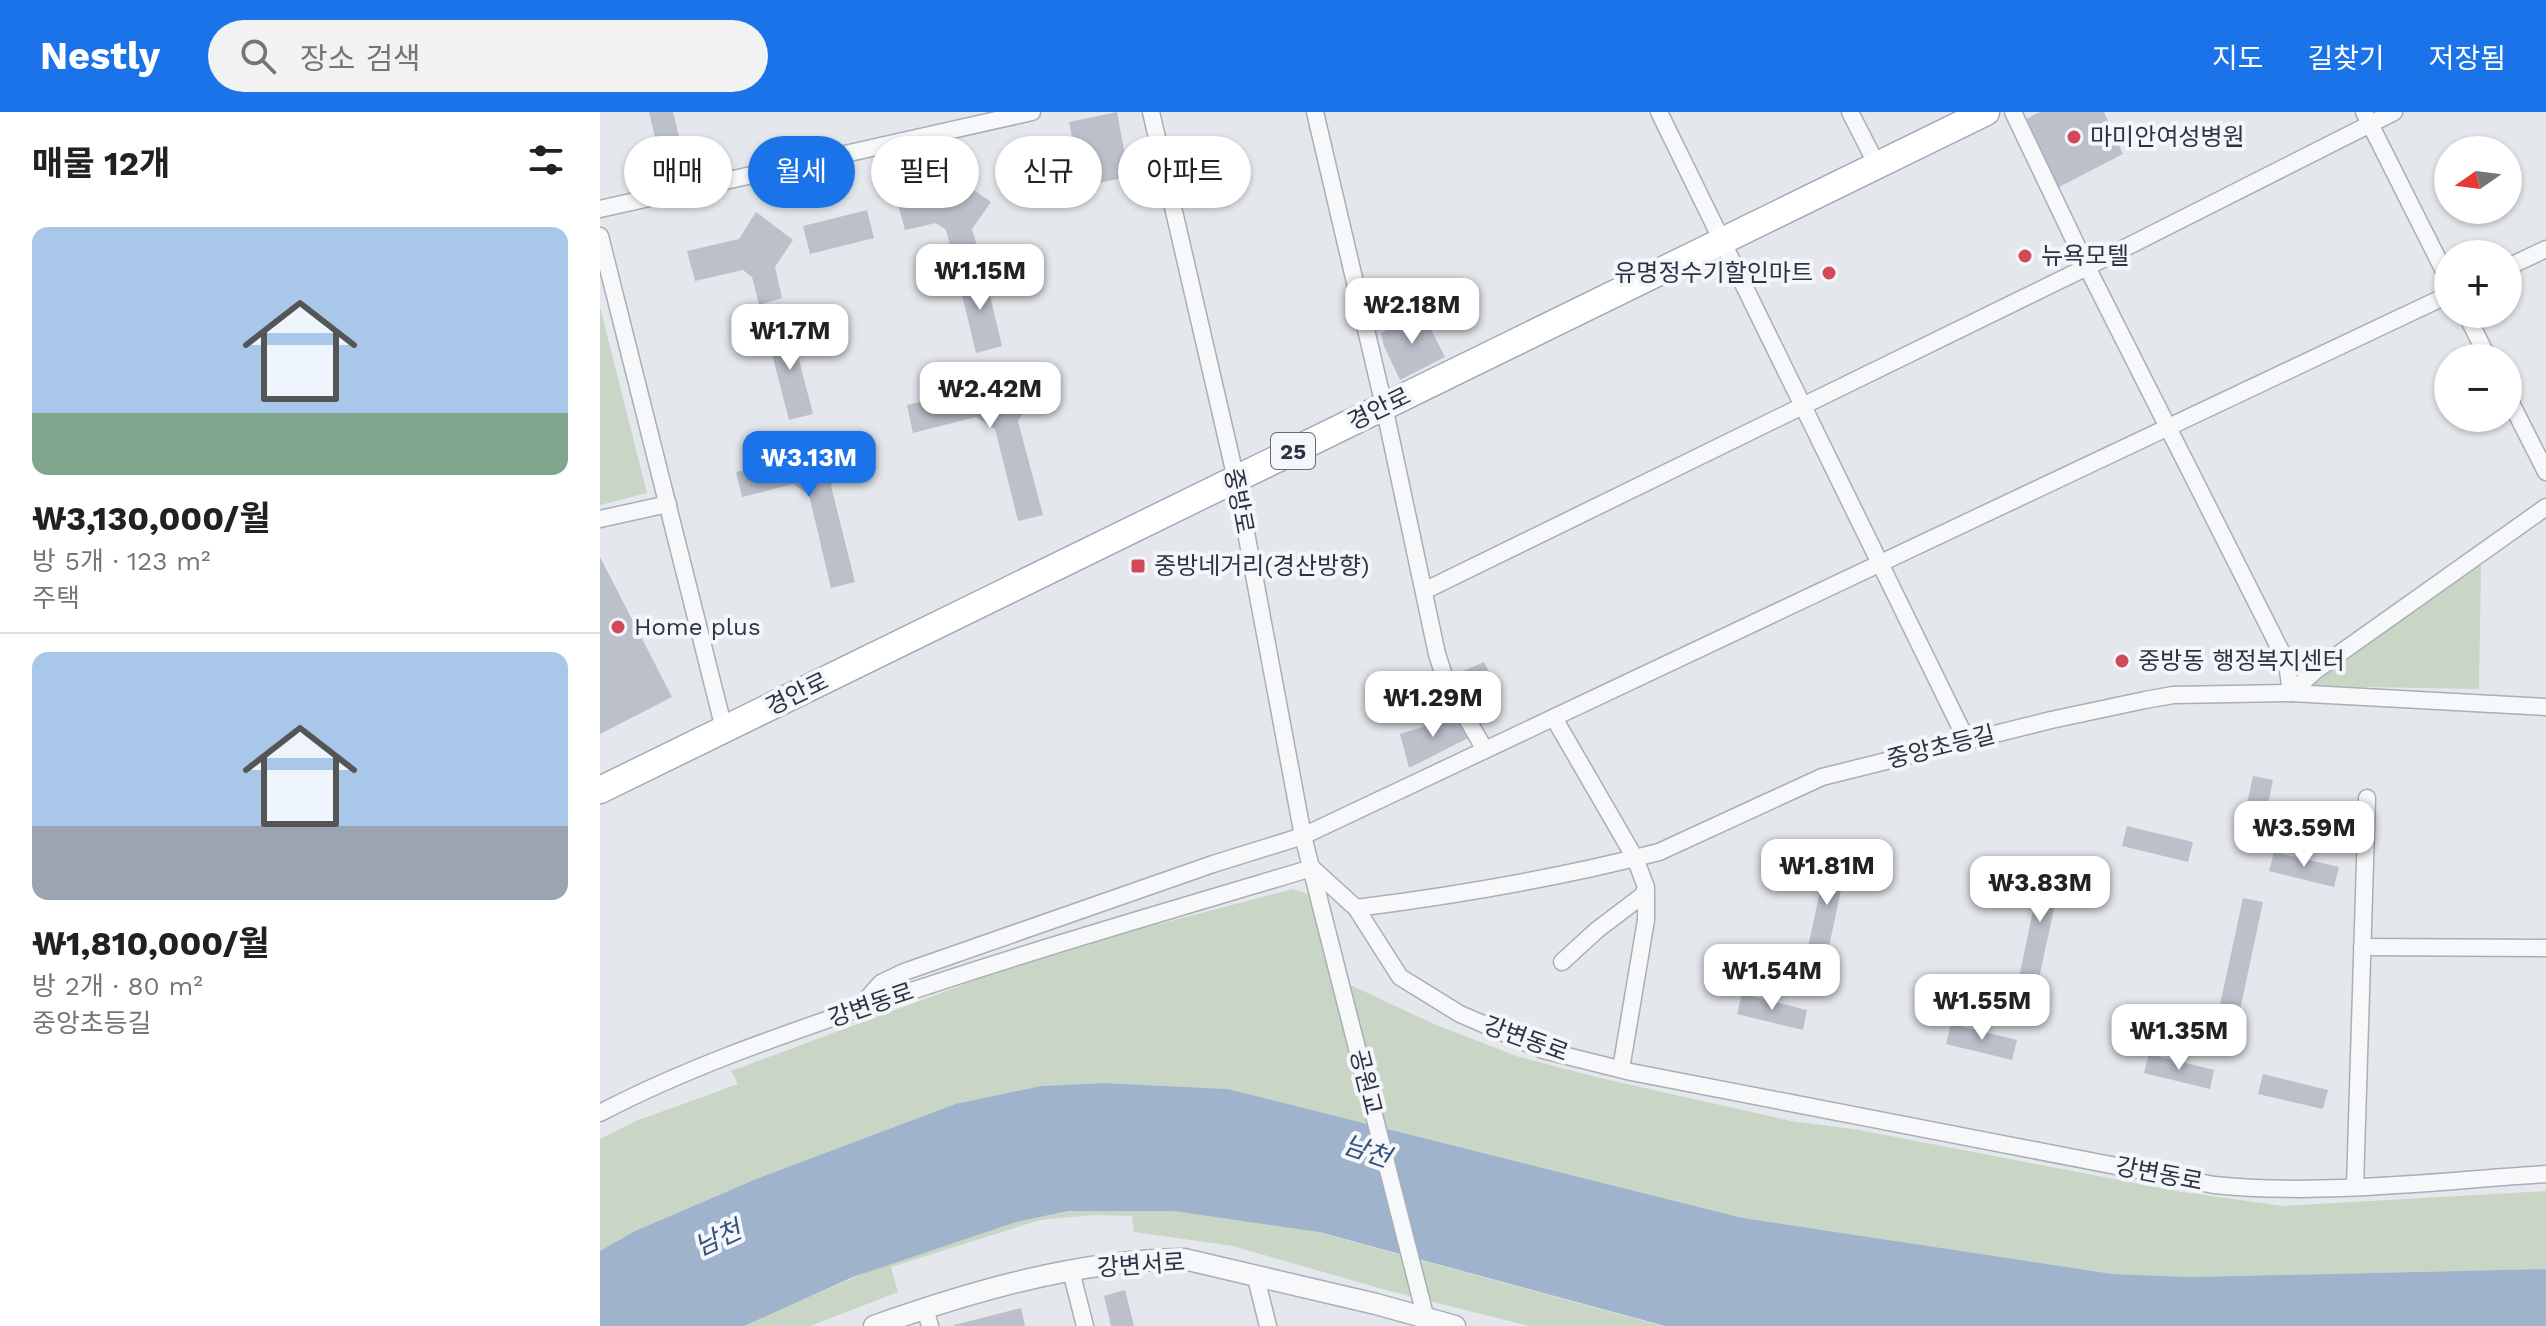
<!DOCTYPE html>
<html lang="ko">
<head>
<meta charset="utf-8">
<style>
	body { margin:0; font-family:"Work Sans","Noto Sans KR",sans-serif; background:#f2f2f2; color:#202124; height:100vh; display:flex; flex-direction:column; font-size:30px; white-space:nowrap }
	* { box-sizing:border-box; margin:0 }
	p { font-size:26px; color:#757577 }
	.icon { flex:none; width:44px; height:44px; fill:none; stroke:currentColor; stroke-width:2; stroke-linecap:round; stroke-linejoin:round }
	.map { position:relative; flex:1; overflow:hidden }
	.side { display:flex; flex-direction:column; background:#fff; width:600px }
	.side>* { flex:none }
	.top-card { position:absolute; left:24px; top:24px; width:760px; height:72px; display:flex; gap:16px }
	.needle { width:52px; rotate:256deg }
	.fabs { position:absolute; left:1834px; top:24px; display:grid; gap:16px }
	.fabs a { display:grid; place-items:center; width:88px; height:88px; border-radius:50%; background:#fff; box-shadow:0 2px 6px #0004; font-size:40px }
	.price { position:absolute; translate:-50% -68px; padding:0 18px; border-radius:16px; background:#fff; color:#222; font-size:26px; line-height:52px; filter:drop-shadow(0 2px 4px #0008) }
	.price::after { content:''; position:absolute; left:50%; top:48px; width:24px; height:18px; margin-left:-12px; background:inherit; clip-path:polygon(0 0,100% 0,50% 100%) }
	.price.on { background:#1a73e8; color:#fff }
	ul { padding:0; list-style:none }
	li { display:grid; align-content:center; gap:16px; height:424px; padding:0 32px }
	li+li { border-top:2px solid #e0e0e0 }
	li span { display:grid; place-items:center; height:248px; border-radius:16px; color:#555 }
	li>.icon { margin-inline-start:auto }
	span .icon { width:144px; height:144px; fill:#fffc; stroke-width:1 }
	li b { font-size:34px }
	h2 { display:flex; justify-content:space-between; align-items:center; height:96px; padding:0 32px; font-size:34px }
	.chip { padding:0 28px; border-radius:36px; background:#fff; box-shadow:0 2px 6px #0004; font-size:28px; line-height:72px }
	.chip.on { background:#1a73e8; color:#fff }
	header { display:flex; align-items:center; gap:48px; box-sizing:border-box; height:112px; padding:0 40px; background:#1a73e8; color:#fff }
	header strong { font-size:38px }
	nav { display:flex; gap:44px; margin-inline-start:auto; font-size:28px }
	.search { width:560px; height:72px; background:#f2f2f2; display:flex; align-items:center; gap:20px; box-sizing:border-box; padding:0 28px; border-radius:44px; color:#757577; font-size:30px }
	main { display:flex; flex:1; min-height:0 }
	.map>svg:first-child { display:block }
	.green { fill:#c9d6c5 }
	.water { fill:#9fb4cc }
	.building { fill:#bbc0ca }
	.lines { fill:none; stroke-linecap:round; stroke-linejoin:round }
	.minor-casing { stroke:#a9aeb7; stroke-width:19 }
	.tertiary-casing { stroke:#a9aeb7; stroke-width:23 }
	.primary-casing { stroke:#a3abb8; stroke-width:29 }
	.minor { stroke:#f7f8fa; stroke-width:16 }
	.tertiary { stroke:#f7f8fa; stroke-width:20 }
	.primary { stroke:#fff; stroke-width:26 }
	.poi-dot { fill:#d1495b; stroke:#f4f6f9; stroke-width:3 }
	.labels { text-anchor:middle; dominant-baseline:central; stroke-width:8; stroke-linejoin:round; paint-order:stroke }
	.shield { fill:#f4f6f9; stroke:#676e7b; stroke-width:2 }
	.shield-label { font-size:22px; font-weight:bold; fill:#2b3445 }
	.poi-label { font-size:24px; fill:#2b3445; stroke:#f4f6f9; text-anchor:start }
	.street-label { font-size:24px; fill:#2b3445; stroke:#f4f6f9 }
	.water-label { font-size:26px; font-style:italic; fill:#34527a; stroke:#f4f6f9 }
</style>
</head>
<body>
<header>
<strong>Nestly</strong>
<div class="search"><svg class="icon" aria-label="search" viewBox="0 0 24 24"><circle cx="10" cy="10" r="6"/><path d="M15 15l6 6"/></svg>장소 검색</div>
<nav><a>지도</a><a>길찾기</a><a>저장됨</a></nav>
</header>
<main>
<section class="side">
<h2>매물 12개<svg class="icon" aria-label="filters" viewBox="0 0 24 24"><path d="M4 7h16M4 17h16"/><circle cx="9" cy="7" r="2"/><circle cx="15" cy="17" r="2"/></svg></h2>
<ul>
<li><span style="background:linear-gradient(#a9c7e8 75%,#7fa58c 0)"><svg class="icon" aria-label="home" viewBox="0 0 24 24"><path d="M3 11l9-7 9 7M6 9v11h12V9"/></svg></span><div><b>₩3,130,000/월</b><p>방 5개 · 123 m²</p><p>주택</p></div></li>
<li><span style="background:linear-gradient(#a9c7e8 70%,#9aa5b1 0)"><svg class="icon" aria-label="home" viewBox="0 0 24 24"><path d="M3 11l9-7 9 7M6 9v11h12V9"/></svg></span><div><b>₩1,810,000/월</b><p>방 2개 · 80 m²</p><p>중앙초등길</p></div></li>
</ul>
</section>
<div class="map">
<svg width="1946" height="1214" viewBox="0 0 1946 1214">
	<rect width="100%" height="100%" fill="#e4e7ec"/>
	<g class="green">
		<polygon points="0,195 47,381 0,393"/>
		<polygon points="1881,452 1879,577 1714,574 1713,569"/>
		<polygon points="693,777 710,783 729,863 836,913 919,945 996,965 1191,1009 1259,1018 1576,1079 1683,1094 1946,1079 1946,1157 1592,1165 1513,1162 1143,1106 628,977 502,971 441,974 355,992 156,1067 35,1119 0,1139 0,1027 36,1009 138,972 131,959 381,866 540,817"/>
		<polygon points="558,1097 695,1114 1062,1214 929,1214 786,1178 633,1134 534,1120 532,1104 494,1103 440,1108 291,1155 298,1180 210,1214 141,1214 274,1157 408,1111 472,1099"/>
	</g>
	<polygon class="water" points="503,971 628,977 1143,1106 1513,1162 1592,1165 1946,1157 1946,1214 1065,1214 719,1120 574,1099 469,1099 416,1110 253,1165 144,1214 0,1214 0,1139 35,1119 156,1067 355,992 441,974"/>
	<g class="building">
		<polygon points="49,0 73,0 82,37 59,43"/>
		<polygon points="517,0 529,65 482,74 469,10"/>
		<polygon points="1440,0 1504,0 1523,42 1457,76 1424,8"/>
		<polygon points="348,60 391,90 372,117 379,141 354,148 346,118 336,111 305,118 298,92 330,85"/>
		<polygon points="267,98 274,126 210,142 203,114"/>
		<polygon points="156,100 193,128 175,155 182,186 159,193 152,165 143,158 95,169 87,139 139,127"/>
		<polygon points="384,159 402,234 376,241 358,166"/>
		<polygon points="822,200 845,245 800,268 784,234 781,221"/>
		<polygon points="190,213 213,302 189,308 166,219"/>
		<polygon points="384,256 433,287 418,309 443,403 418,409 395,317 376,305 313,321 307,293 369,278"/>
		<polygon points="202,324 244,355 231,374 255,470 231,476 209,383 193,372 142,385 136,360 184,348"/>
		<polygon points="0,445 72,585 0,622"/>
		<polygon points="884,550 897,575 864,588 852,564"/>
		<polygon points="858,604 874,623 809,656 800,622"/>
		<polygon points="1653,664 1673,668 1659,734 1639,730"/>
		<polygon points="1527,714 1593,730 1588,750 1522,734"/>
		<polygon points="1230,732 1250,736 1224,858 1204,854"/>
		<polygon points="1674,740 1739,755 1734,775 1669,759"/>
		<polygon points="1443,750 1463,754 1437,876 1418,871"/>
		<polygon points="1643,786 1663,790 1637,912 1617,907"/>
		<polygon points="1142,882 1207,898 1203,918 1137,902"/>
		<polygon points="1351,912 1417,928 1412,948 1346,932"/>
		<polygon points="1549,942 1614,958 1610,977 1544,961"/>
		<polygon points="1663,962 1728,978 1723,997 1658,982"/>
		<polygon points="525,1178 534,1214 511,1214 504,1184"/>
		<polygon points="421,1196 425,1214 354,1214 354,1213"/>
	</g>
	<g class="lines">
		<defs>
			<g id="minor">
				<polyline points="551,0 636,367 703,724 826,1207"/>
				<polyline points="715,0 784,294 837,542 846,570 885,638"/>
				<polyline points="1059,0 1367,629"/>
				<polyline points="1250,0 1277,53"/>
				<polyline points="1413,0 1487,155 1687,551 1691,581"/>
				<polyline points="1764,0 1848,167"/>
				<polyline points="0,97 432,0"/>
				<polyline points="0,124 124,617"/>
				<polyline points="1908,155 1946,137"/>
				<polyline points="1866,202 1888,246"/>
				<polyline points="1908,285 1946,360"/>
				<polyline points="0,407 68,392"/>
				<polyline points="824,479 1487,155 1794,0"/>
				<polyline points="1691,581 1715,559 1946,395"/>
				<polyline points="954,606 1035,746 1046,775 1043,783 997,818 962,850"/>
				<path d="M 756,796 C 859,783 959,766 1059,740 L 1222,665 L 1451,608 L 1545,588 L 1573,583 L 1691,581 L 1946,595"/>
				<polyline points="1762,835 1946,836"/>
				<polyline points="257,898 281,871 304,860 613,752 703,724 1848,183"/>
				<polyline points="1021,957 1046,808 1046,779"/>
				<path d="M 0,1001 C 86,956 179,924 270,893 C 416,843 564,800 712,756 L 756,796 L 800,865 L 860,902 L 943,938 L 1031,960 L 1614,1073 C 1722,1084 1838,1069 1946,1062"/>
				<polyline points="1755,1074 1767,686"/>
				<polyline points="471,1159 485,1214"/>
				<polyline points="655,1162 668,1214"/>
				<polyline points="325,1196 330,1214"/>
			</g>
			<path id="tertiary" d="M 274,1214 C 372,1179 479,1148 584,1147 L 776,1192 L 855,1214"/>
			<polyline id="primary" points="0,678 1386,0"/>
		</defs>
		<use href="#minor" class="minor-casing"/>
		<use href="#tertiary" class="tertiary-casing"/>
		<use href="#primary" class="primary-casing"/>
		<use href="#minor" class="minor"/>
		<use href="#tertiary" class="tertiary"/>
		<use href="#primary" class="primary"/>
	</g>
	<g class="poi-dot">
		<circle cx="1474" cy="25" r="8"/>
		<circle cx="1425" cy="144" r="8"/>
		<circle cx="1229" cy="161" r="8"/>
		<rect x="530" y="446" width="16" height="16" rx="4"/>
		<circle cx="18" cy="515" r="8"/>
		<circle cx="1522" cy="549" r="8"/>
	</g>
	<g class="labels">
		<rect class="shield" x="671" y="321" width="44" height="36" rx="6"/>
		<g class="shield-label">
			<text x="693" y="339">25</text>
		</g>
		<g class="poi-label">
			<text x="1490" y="25">마미안여성병원</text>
			<text x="1441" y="144">뉴욕모텔</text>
			<text x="1213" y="161" text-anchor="end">유명정수기할인마트</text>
			<text x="554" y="454">중방네거리(경산방향)</text>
			<text x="34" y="515">Home plus</text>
			<text x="1538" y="549">중방동 행정복지센터</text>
		</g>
		<g class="street-label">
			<text transform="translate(779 297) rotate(-26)">경안로</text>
			<text transform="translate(639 389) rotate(79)">중방로</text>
			<text transform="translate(197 582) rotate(-26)">경안로</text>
			<text transform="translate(1341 635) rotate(-14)">중앙초등길</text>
			<text transform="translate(271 893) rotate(-19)">강변동로</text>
			<text transform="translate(926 927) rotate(20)">강변동로</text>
			<text transform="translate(766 970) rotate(76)">공원교</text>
			<text transform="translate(1559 1062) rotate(11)">강변동로</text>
			<text transform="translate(541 1153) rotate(-4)">강변서로</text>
		</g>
		<g class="water-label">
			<text transform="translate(767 1039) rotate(19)">남천</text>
			<text transform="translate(118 1126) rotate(-25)">남천</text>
		</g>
	</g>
</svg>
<div class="fabs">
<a><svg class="needle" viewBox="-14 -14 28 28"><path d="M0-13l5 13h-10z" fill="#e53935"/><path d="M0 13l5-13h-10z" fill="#757577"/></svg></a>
<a>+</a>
<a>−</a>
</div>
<b class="price" style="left:380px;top:200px">₩1.15M</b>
<b class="price" style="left:812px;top:234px">₩2.18M</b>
<b class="price" style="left:190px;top:260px">₩1.7M</b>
<b class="price" style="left:390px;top:318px">₩2.42M</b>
<b class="price on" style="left:209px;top:387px">₩3.13M</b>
<b class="price" style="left:833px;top:627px">₩1.29M</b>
<b class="price" style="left:1704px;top:757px">₩3.59M</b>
<b class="price" style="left:1227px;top:795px">₩1.81M</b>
<b class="price" style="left:1440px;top:812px">₩3.83M</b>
<b class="price" style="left:1172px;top:900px">₩1.54M</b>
<b class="price" style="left:1382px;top:930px">₩1.55M</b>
<b class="price" style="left:1579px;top:960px">₩1.35M</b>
<div class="top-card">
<a class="chip">매매</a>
<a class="chip on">월세</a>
<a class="chip">필터</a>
<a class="chip">신규</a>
<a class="chip">아파트</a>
</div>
</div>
</main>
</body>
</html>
